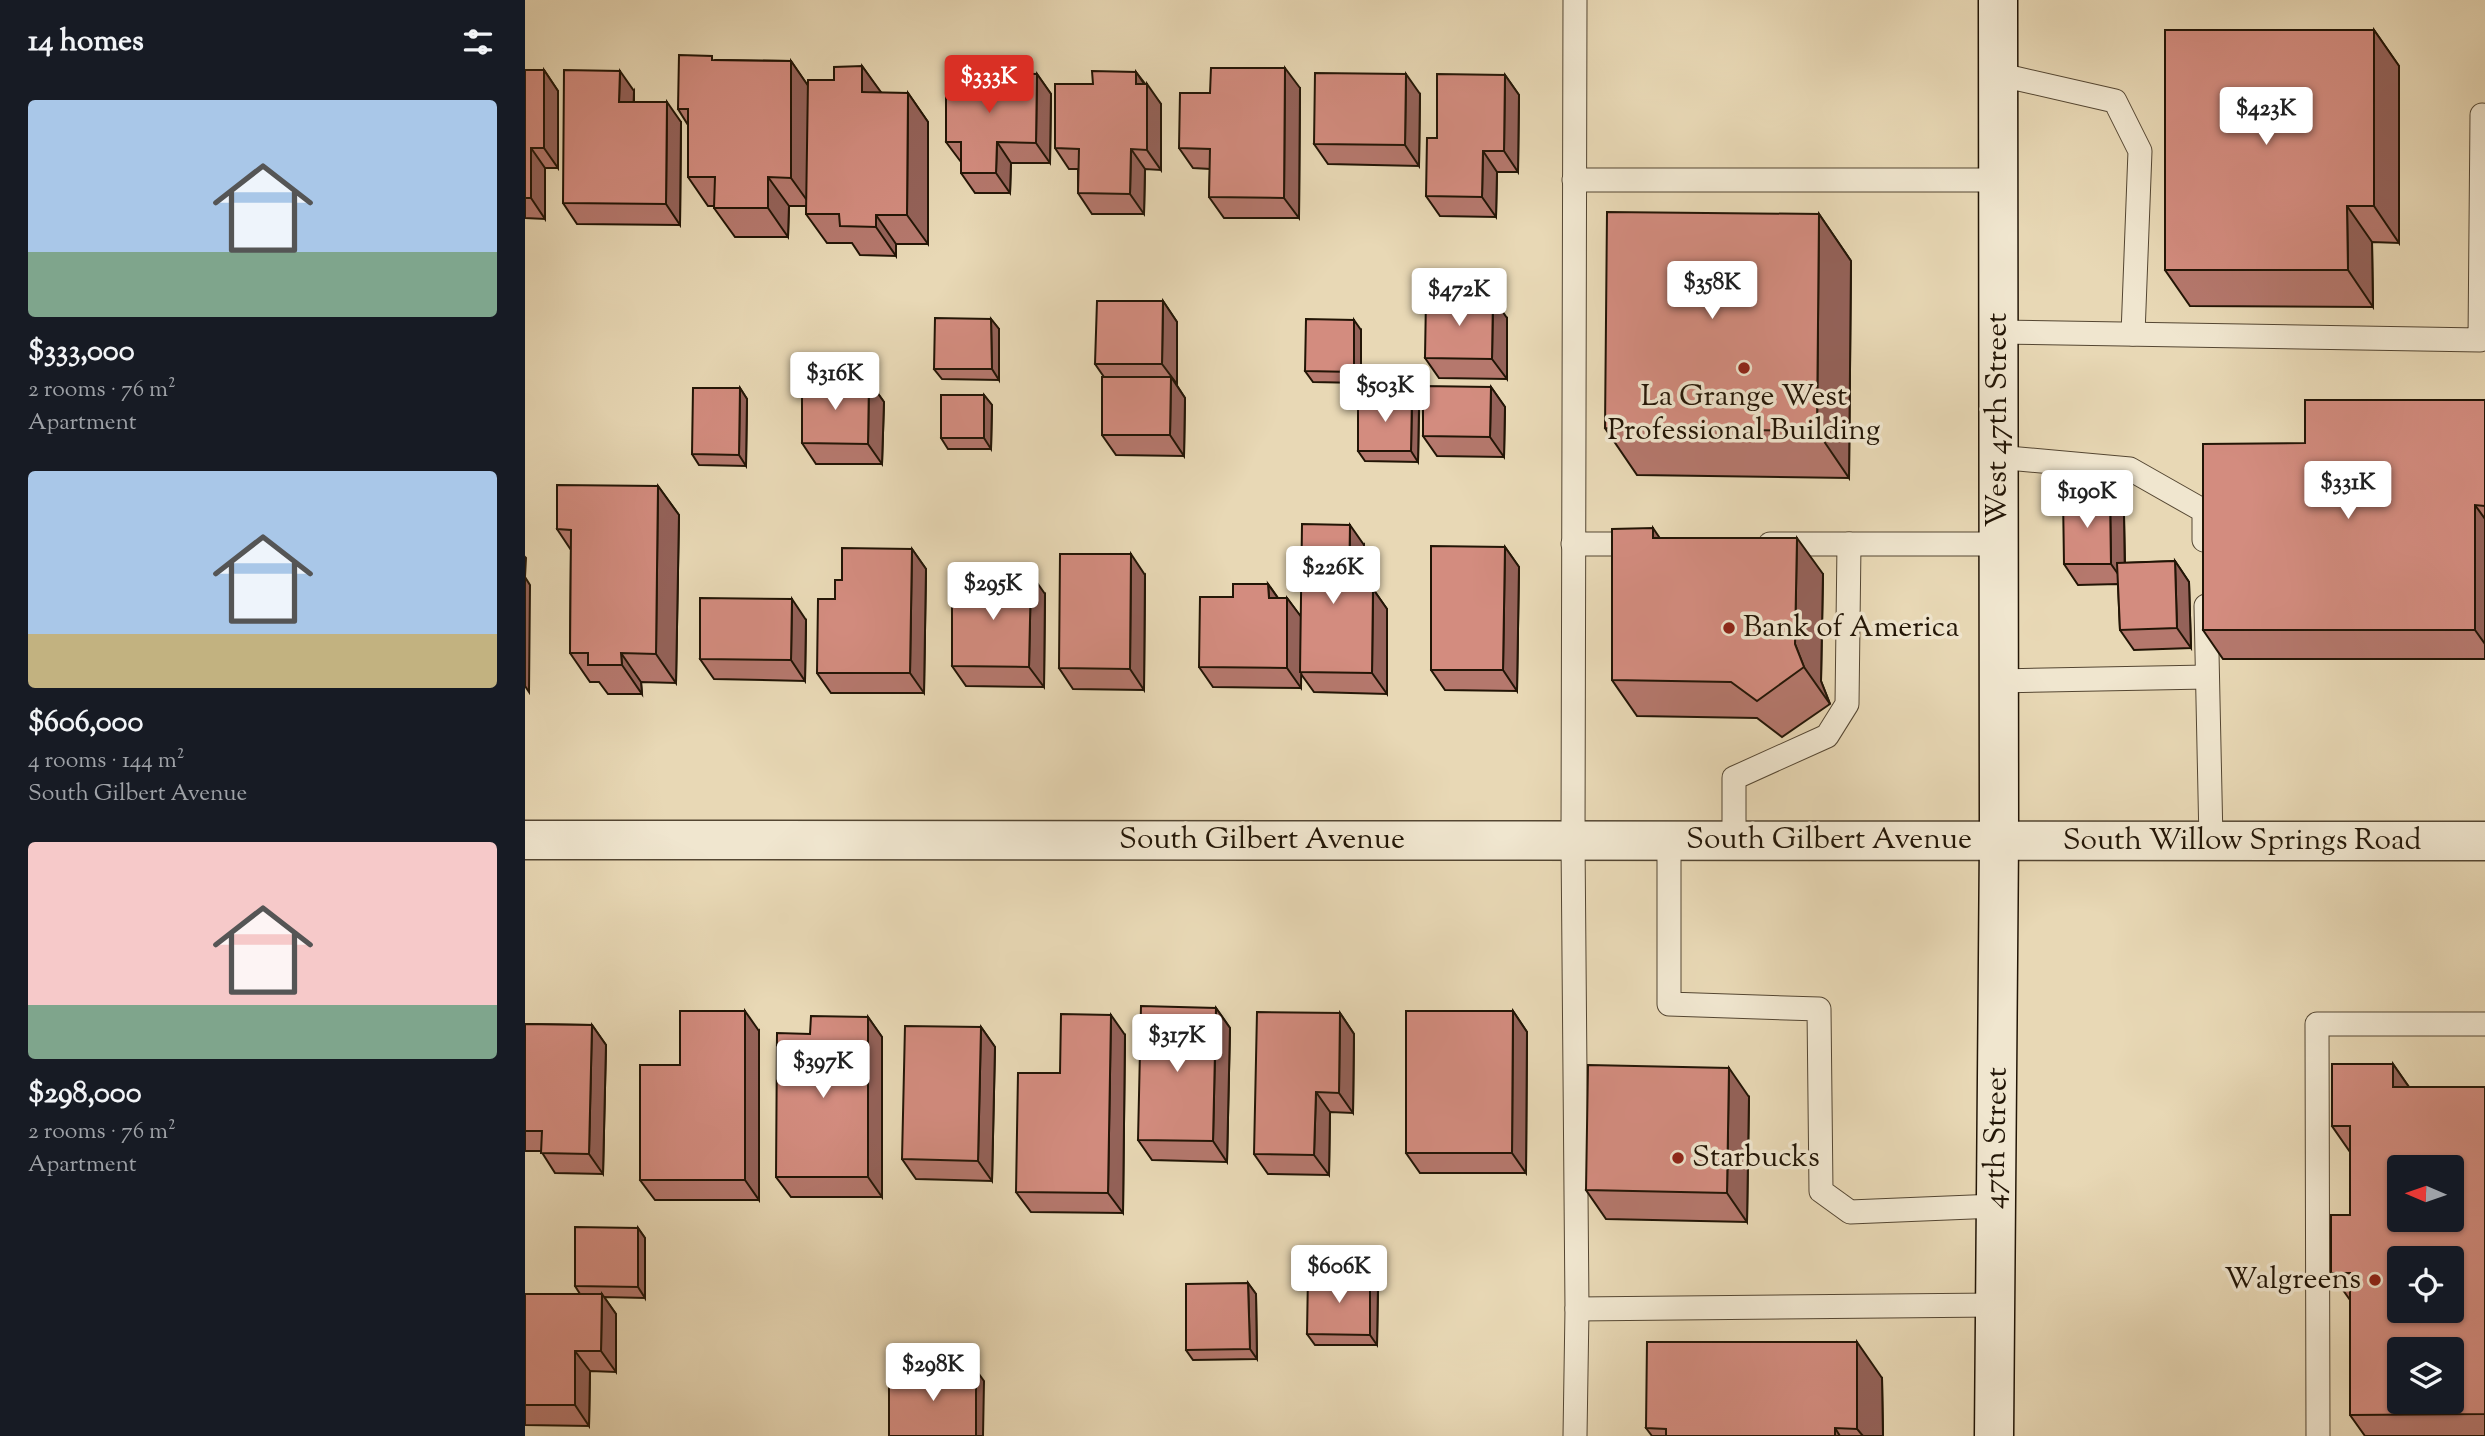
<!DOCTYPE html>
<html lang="en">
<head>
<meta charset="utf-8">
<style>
	body { margin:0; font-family:"Sorts Mill Goudy",serif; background:#20242c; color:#f1f3f6; height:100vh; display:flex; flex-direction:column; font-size:26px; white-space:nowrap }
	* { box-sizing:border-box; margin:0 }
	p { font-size:23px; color:#9ea1a6 }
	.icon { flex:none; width:38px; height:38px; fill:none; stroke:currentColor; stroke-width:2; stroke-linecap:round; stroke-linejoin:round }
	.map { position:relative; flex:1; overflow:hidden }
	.panel { display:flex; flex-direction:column; background:#171b24; width:525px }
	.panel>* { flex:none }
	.needle { width:46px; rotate:272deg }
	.buttons { position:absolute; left:1862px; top:1155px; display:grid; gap:14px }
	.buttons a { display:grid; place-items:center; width:77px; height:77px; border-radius:7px; background:#171b24; box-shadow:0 2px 5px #0004; font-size:35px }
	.price { position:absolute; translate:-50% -60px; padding:0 16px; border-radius:7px; background:#fff; color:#222; font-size:23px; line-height:46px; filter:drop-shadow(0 2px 4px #0008) }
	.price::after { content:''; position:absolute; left:50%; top:42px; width:21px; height:16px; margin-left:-10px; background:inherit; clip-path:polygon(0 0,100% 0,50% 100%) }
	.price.on { background:#d93025; color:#fff }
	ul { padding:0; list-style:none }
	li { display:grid; align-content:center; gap:14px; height:371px; padding:0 28px }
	li span { display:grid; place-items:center; height:217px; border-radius:7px; color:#555 }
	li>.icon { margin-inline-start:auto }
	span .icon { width:126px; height:126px; fill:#fffc; stroke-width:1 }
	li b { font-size:30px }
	h2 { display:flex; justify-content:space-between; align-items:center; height:84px; padding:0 28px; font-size:30px }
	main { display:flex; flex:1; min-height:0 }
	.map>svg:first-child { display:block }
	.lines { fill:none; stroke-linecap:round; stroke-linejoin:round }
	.service-casing { stroke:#544632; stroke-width:25 }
	.tertiary-casing { stroke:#544632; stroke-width:41 }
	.secondary-casing { stroke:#221506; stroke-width:41 }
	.service { stroke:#f0e6cf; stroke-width:23 }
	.tertiary { stroke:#f0e6cf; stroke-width:38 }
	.secondary { stroke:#f0e6cf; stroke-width:38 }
	.wall { fill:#b5786d; stroke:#221506; stroke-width:2 }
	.shaded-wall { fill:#946259; stroke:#221506; stroke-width:2 }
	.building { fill:#d38c7f; stroke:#221506; stroke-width:2; fill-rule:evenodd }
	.poi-dot { fill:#8f2418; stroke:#f0e6cf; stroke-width:2.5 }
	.labels { text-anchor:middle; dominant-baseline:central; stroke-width:7; stroke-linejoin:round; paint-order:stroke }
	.poi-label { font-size:30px; fill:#221506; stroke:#f0e6cf; text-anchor:start }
	.street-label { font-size:30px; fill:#221506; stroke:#f0e6cf }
</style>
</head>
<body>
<main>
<section class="panel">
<h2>14 homes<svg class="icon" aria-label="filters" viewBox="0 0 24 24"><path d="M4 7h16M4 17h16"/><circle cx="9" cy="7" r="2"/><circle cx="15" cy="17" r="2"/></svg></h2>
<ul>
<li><span style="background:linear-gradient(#a9c7e8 70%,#7fa58c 0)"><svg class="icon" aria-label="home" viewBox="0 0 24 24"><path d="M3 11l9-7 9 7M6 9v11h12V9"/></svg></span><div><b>$333,000</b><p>2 rooms · 76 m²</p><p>Apartment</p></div></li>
<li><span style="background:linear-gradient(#a9c7e8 75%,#c2b280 0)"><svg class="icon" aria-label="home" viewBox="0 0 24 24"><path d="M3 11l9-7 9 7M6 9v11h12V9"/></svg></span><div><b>$606,000</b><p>4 rooms · 144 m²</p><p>South Gilbert Avenue</p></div></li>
<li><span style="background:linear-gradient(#f6c9c9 75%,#7fa58c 0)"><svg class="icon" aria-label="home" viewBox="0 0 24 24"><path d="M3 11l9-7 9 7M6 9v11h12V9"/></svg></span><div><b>$298,000</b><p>2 rooms · 76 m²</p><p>Apartment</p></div></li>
</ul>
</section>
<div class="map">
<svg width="1960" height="1436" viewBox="0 0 1960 1436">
	<rect width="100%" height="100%" fill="#e8d8b5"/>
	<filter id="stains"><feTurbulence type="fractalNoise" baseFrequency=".00286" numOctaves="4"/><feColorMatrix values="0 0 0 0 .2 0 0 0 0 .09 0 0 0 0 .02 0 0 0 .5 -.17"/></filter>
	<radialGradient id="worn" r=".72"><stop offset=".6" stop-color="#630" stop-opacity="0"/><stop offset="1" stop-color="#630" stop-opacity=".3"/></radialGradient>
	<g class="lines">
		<defs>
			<g id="service">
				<polyline points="1472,74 1590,101 1615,151 1608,334"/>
				<polyline points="1049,180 1471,180"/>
				<polyline points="1472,332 1955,340 1957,115"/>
				<polyline points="1472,457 1605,469 1679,511 1679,540"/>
				<polyline points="1048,544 1116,544"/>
				<polyline points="1245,544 1473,544"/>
				<polyline points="1681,606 1686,841"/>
				<polyline points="1474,681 1682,677"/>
				<polyline points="1144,840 1144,1004 1294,1009 1296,1191 1325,1212 1471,1206"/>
				<polyline points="1209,840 1209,778 1302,736 1322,704 1324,544"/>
				<polyline points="1052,1309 1470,1305"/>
				<polyline points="1050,1436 1052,1309 1048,840 1050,0"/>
				<polyline points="1793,1436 1792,1024 1960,1024"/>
			</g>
			<polyline id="tertiary" points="0,840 1960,841"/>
			<polyline id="secondary" points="1469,1436 1474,840 1473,0"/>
		</defs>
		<use href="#service" class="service-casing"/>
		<use href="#tertiary" class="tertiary-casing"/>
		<use href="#secondary" class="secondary-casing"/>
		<use href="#service" class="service"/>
		<use href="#tertiary" class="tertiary"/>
		<use href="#secondary" class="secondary"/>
	</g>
	<g class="wall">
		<polygon points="1849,30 1874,66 1874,243 1847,242 1848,307 1665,306 1640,270"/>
		<polygon points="190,60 266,61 283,86 309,80 337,66 356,93 383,93 403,122 403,244 371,244 371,256 335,255 327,243 302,243 281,214 281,206 264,206 263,237 210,237 189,208 189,206 183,206 163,177 163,125 153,109"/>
		<polygon points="0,70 19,70 33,91 33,168 20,168 20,219 0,218"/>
		<polygon points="611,72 636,104 636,170 620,169 619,214 567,214 553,193 553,169 544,169 530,148 568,84"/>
		<polygon points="512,74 526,94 525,163 486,163 485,193 450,193 436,173 436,162 421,142"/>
		<polygon points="980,75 994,95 993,172 972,172 971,217 915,216 901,196"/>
		<polygon points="775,88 774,218 699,218 684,197 685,169 668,168 654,148 685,93"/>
		<polygon points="109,91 109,102 156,122 155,225 52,224 38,203"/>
		<polygon points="895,94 894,166 803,164 789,144"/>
		<polygon points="1294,214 1326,261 1324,478 1112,475 1080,428"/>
		<polygon points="638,301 652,322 651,384 660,398 659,456 591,455 577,435 579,377 570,364"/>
		<polygon points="982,318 982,379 914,378 900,358"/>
		<polygon points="466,319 474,329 474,380 417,379 409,369"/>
		<polygon points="836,330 836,383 788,382 780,371"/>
		<polygon points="344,381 359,402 357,464 291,464 277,443"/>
		<polygon points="966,387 980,407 979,457 912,456 898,436"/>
		<polygon points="215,388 222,399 221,466 174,465 167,454"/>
		<polygon points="459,395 467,405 466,449 423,449 416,438"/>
		<polygon points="1960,400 1960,659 1698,659 1678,630"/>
		<polygon points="894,408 893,462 840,461 833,451"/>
		<polygon points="133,486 154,515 151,683 116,682 117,694 83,694 74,682 65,682 45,653 46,550 32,529"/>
		<polygon points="1585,496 1599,516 1600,563 1650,561 1664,582 1666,648 1609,650 1595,630 1593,584 1553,585 1539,564"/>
		<polygon points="1135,538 1298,574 1296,681 1305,704 1257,737 1232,718 1112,716 1087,680"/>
		<polygon points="839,545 839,589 848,589 862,609 862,694 789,692 776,674 776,688 688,687 674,667 708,597 743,584 753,598 762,598 776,617"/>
		<polygon points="980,547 994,567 992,691 920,690 906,670"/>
		<polygon points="387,549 401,569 399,693 306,693 292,673 310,599 317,580"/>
		<polygon points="620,575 619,690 548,689 534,668"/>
		<polygon points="520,594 519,687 441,686 427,666"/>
		<polygon points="281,620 280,681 189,679 175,659"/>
		<polygon points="691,1008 705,1028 702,1162 627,1160 613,1140"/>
		<polygon points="988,1011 1002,1032 1001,1173 895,1173 881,1153"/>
		<polygon points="815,1013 829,1034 828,1113 805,1112 804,1175 743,1174 729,1154"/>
		<polygon points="343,1017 357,1037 357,1197 266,1197 251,1177 285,1034"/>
		<polygon points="0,1024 67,1025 81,1045 78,1174 30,1173 16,1151 0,1151"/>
		<polygon points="456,1027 470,1047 467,1181 391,1179 377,1159"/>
		<polygon points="234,1031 234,1200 130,1200 115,1180"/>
		<polygon points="600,1035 598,1213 506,1212 491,1192 535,1073"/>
		<polygon points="1868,1064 1884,1087 1960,1087 1960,1436 1840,1436 1825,1415 1825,1300 1806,1273 1825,1215 1825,1152 1807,1126"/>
		<polygon points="1224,1097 1222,1222 1081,1219 1061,1190"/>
		<polygon points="113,1228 120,1238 120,1298 79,1297 91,1314 91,1372 65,1371 64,1426 0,1425 0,1294 55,1294 50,1286"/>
		<polygon points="723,1283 731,1294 732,1359 668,1360 661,1350"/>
		<polygon points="853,1285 852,1345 790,1345 782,1334"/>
		<polygon points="1357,1378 1358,1436 1127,1436 1121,1428"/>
	</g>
	<g class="shaded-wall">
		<polygon points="1849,30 1874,66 1874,243 1849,206"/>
		<polygon points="266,61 286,90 286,206 266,178"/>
		<polygon points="337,66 358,95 337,92"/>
		<polygon points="760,68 775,88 774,218 759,198"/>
		<polygon points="19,70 33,91 33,168 19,148"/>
		<polygon points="95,71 109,91 108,122 94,102"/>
		<polygon points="611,72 622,88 622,84 636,104 636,170 622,150 611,84"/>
		<polygon points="512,74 526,94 525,163 511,143"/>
		<polygon points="881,74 895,94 894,166 880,145"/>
		<polygon points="980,75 994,95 993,172 979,151"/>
		<polygon points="383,93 403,122 403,244 382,215"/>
		<polygon points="142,102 156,122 155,225 141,204"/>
		<polygon points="472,142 486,163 485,193 471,173"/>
		<polygon points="6,148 20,168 20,219 6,198"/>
		<polygon points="606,149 620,169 619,214 605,194"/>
		<polygon points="958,151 972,172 971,217 957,197"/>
		<polygon points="243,177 264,206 263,237 243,208"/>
		<polygon points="1822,206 1847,242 1848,307 1823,270"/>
		<polygon points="1294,214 1326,261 1324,478 1292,431"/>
		<polygon points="351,215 371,244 371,256 351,227"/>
		<polygon points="968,298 982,318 982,379 967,359"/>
		<polygon points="638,301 652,322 652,384 637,364"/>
		<polygon points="466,319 474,329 474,380 467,369"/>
		<polygon points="829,320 836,330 836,383 829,372"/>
		<polygon points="646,377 660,398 659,456 645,435"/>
		<polygon points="344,381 359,402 357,464 343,444"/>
		<polygon points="966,387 980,407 979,457 965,437"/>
		<polygon points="215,388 222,399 221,466 214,455"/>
		<polygon points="459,395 467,405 466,449 459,438"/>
		<polygon points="887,397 894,408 893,462 886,451"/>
		<polygon points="133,486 154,515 151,683 131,654"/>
		<polygon points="1585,496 1599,516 1600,584 1586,564"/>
		<polygon points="1950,505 1960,519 1960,644 1950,630"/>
		<polygon points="825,525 839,545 839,609 824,589"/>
		<polygon points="1128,528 1153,565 1128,538"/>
		<polygon points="1272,538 1298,574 1296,681 1305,704 1279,667 1270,644"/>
		<polygon points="980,547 994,567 992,691 978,670"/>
		<polygon points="387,549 401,569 399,693 385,673"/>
		<polygon points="606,554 620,575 619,690 605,669"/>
		<polygon points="0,557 1,558 0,577 5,585 4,692 0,686"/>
		<polygon points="1650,561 1664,582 1666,648 1652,628"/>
		<polygon points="506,574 520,594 519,687 504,667"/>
		<polygon points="743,584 757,604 744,598"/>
		<polygon points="848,589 862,609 862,694 847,673"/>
		<polygon points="762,598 777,618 776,688 762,668"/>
		<polygon points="267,599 281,620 280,681 266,660"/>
		<polygon points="96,653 116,682 117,694 97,665"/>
		<polygon points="691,1008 705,1028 702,1162 688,1141"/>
		<polygon points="220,1011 234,1031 234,1200 220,1180"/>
		<polygon points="988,1011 1002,1032 1001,1173 987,1153"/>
		<polygon points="815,1013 829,1034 828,1113 814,1093"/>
		<polygon points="586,1015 600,1035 598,1213 583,1193"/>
		<polygon points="343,1017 357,1037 357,1197 343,1177"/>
		<polygon points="67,1025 81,1045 78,1174 64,1154"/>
		<polygon points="456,1027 470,1047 467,1181 453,1161"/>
		<polygon points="1868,1064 1888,1093 1868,1087"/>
		<polygon points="1204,1068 1224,1097 1222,1222 1202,1193"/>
		<polygon points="791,1092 805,1112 804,1175 789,1155"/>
		<polygon points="113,1228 120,1238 120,1298 113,1287"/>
		<polygon points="845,1275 853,1285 852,1345 845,1335"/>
		<polygon points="723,1283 731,1294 732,1359 725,1349"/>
		<polygon points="77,1294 91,1314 91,1372 76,1351"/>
		<polygon points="1332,1342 1357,1378 1358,1436 1338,1436 1332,1429"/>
		<polygon points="50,1351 65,1371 64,1426 50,1405"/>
		<polygon points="451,1370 459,1381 458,1436 451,1436"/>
		<polygon points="1310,1428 1315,1436 1310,1436"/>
	</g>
	<g class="building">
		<polygon points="1640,30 1849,30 1849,206 1822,206 1823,270 1640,270"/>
		<polygon points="154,55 187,56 187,60 266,61 266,178 243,177 243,208 189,208 190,177 163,177 163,109 153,109"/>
		<polygon points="337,66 337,92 383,93 382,215 351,215 351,227 315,226 314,214 281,214 283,80 309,80 309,67"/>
		<polygon points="686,68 760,68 759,198 684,197 685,149 654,148 655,93 685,93"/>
		<polygon points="0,70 19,70 19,148 6,148 6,198 0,198"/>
		<polygon points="39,70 95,71 94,102 142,102 141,204 38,203"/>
		<polygon points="567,71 611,72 611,84 622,84 622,150 606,149 605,194 553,193 554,149 530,148 530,84 568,84"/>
		<polygon points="421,72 512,74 511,143 472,142 471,173 436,173 436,142 421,142"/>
		<polygon points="790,73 881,74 880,145 789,144"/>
		<polygon points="912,74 980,75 979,151 958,151 957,197 901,196 902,138 912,138"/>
		<polygon points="1082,212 1294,214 1292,431 1080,428"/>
		<polygon points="901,297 968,298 967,359 900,358"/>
		<polygon points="572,301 638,301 637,364 570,364"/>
		<polygon points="410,318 466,319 467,369 409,369"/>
		<polygon points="781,319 829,320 829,372 780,371"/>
		<polygon points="577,377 646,377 645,435 577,435"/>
		<polygon points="277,380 344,381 343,444 277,443"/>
		<polygon points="898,386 966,387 965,437 898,436"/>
		<polygon points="168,388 215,388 214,455 167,454"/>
		<rect x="416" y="395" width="43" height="43"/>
		<polygon points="833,397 887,397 886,451 833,451"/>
		<polygon points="1780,400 1960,400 1960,506 1950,505 1950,630 1678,630 1678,444 1780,443"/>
		<polygon points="32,485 133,486 131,654 96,653 97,665 63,665 63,653 45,653 46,530 32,529"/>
		<polygon points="1538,496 1585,496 1586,564 1539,564"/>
		<polygon points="777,524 825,525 824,589 848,589 847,673 775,672"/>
		<polygon points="1128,528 1128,538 1272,538 1270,644 1279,667 1232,701 1206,682 1087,680 1087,529"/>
		<polygon points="906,546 980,547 978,670 906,670"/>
		<polygon points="317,548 387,549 385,673 292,673 293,599 310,599 310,580 317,580"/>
		<polygon points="535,554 606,554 605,669 534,668"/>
		<polygon points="1650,561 1652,628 1595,630 1592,563"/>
		<polygon points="441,573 506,574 504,667 427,666 427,598 442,598"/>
		<polygon points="708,584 743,584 744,598 762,598 762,668 674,667 675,597 708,597"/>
		<polygon points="175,598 267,599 266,660 175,659"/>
		<polygon points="616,1006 691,1008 688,1141 613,1140"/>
		<polygon points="155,1011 220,1011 220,1180 115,1180 115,1065 155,1065"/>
		<polygon points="881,1011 988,1011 987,1153 881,1153"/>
		<polygon points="732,1012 815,1013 814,1093 791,1092 789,1155 729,1154"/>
		<polygon points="536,1014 586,1015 583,1193 491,1192 493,1073 535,1073"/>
		<polygon points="286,1016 343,1017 343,1177 251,1177 252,1033 285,1034"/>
		<polygon points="0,1024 67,1025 64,1154 16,1153 17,1131 0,1131"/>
		<polygon points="380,1026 456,1027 453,1161 377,1159"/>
		<path d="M 1807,1064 L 1868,1064 L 1868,1087 L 1960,1087 L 1960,1414 L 1825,1415 L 1825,1273 L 1806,1273 L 1806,1215 L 1825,1215 L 1825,1126 L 1807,1126 ZM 1874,1167 L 1927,1167 L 1927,1220 L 1874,1220 ZM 1874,1258 L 1927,1258 L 1927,1311 L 1874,1311 ZM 1874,1349 L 1927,1349 L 1927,1402 L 1874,1402 Z"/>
		<polygon points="1063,1065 1204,1068 1202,1193 1061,1190"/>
		<polygon points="50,1227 113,1228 113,1287 50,1286"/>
		<polygon points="783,1274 845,1275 845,1335 782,1334"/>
		<polygon points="723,1283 725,1349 661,1350 661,1284"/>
		<polygon points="0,1294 77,1294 76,1351 50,1351 50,1405 0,1405"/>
		<polygon points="1122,1342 1332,1342 1332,1429 1310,1428 1310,1436 1141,1436 1141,1429 1121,1428"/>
		<rect x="364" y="1370" width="87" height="66"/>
	</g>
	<g class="poi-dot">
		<circle cx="1219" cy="368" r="7"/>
		<circle cx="1204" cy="628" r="7"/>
		<circle cx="1153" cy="1158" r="7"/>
		<circle cx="1850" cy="1280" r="7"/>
	</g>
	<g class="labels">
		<g class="poi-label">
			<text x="1219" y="397" text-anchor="middle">La Grange West<tspan x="1219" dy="34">Professional Building</tspan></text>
			<text x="1218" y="628">Bank of America</text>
			<text x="1167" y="1158">Starbucks</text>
			<text x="1836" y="1280" text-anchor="end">Walgreens</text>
		</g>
		<g class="street-label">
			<text transform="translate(1473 420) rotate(-90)">West 47th Street</text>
			<text x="737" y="840">South Gilbert Avenue</text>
			<text x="1304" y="840">South Gilbert Avenue</text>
			<text x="1717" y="841">South Willow Springs Road</text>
			<text transform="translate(1472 1138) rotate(-89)">47th Street</text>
		</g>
	</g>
	<rect width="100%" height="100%" filter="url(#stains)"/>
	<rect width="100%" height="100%" fill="url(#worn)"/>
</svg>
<div class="buttons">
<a><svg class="needle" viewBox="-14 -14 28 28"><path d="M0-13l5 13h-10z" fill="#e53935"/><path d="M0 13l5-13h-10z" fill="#9ea1a6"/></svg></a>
<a><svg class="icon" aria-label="locate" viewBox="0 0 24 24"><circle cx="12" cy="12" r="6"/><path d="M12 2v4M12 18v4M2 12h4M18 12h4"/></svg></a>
<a><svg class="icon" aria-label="layers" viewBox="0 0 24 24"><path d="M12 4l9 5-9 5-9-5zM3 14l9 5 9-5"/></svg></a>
</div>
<b class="price on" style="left:464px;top:115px">$333K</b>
<b class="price" style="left:1741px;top:147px">$423K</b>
<b class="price" style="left:1187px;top:321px">$358K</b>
<b class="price" style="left:934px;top:328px">$472K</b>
<b class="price" style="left:310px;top:412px">$316K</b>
<b class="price" style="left:860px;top:424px">$503K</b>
<b class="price" style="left:1823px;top:521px">$331K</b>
<b class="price" style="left:1562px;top:530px">$190K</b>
<b class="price" style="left:808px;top:606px">$226K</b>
<b class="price" style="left:468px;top:622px">$295K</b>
<b class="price" style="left:652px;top:1074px">$317K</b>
<b class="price" style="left:298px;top:1100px">$397K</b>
<b class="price" style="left:814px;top:1305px">$606K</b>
<b class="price" style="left:408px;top:1403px">$298K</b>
</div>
</main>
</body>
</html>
